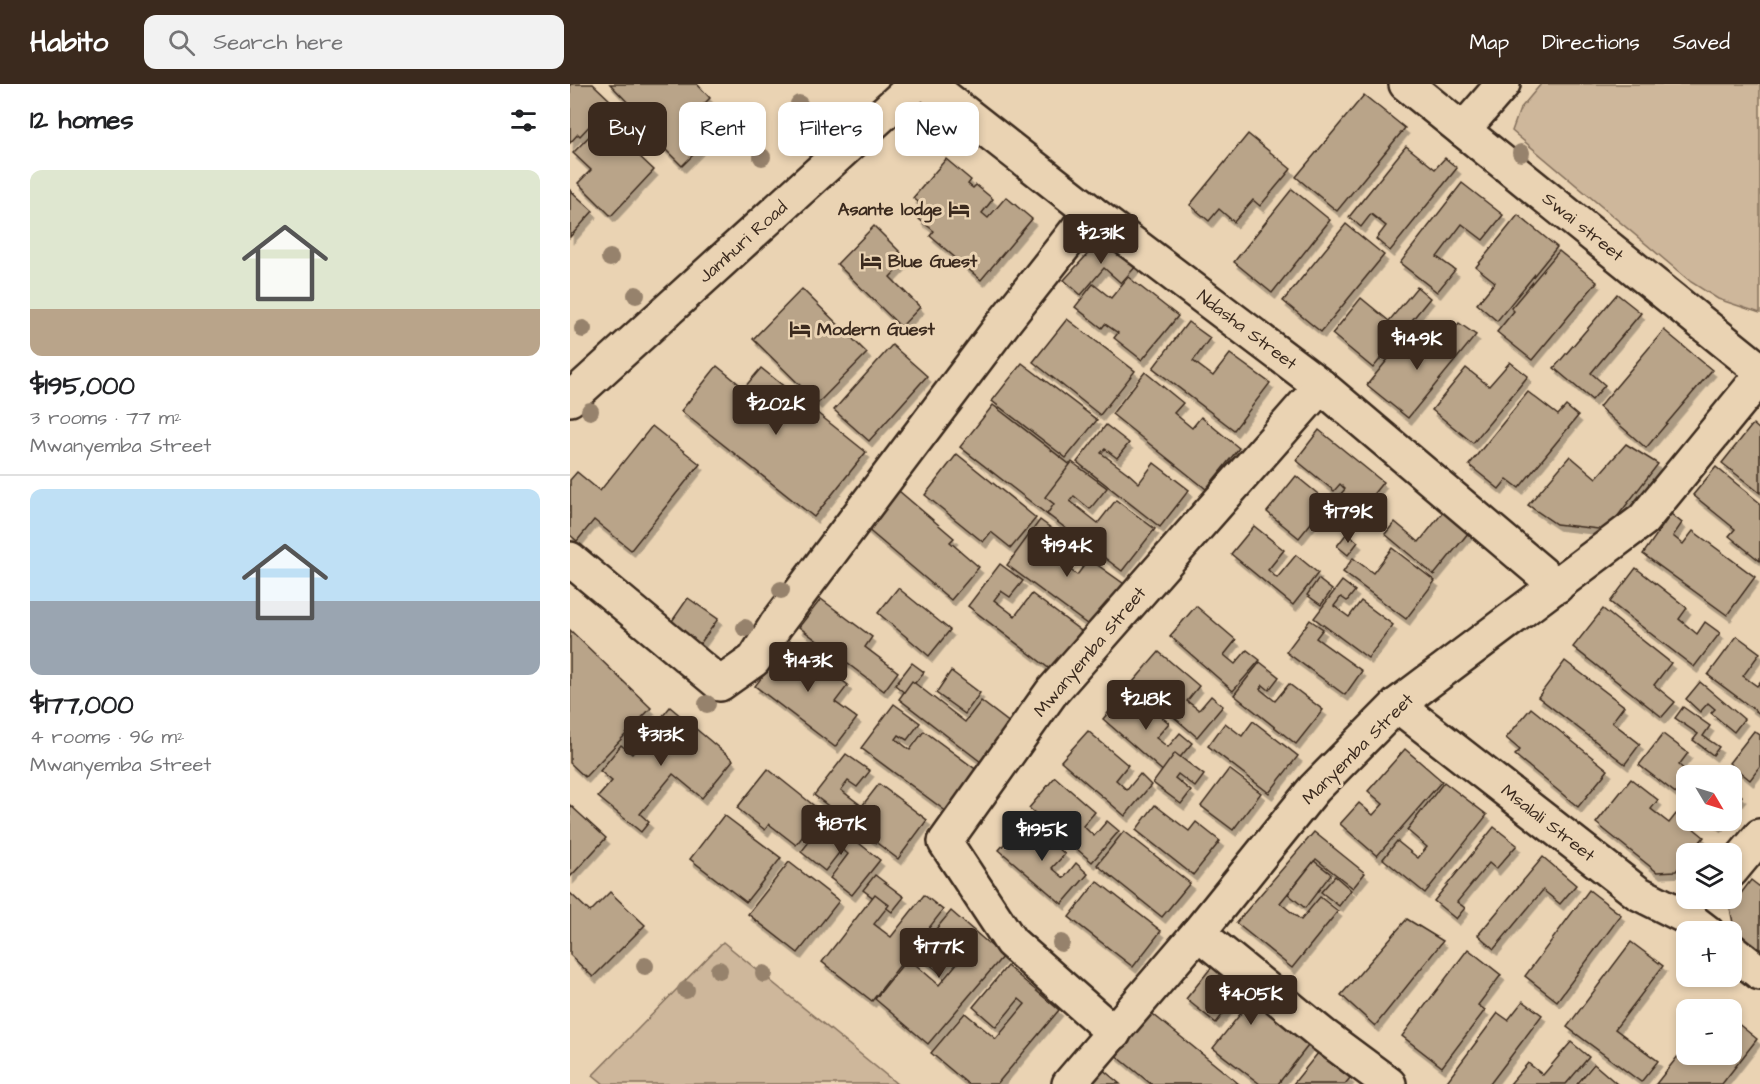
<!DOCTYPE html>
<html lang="en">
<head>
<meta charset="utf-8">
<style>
	body { margin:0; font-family:"Architects Daughter",sans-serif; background:#f2f2f2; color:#202124; height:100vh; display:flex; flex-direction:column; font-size:22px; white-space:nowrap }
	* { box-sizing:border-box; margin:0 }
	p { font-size:20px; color:#757577 }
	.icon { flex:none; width:33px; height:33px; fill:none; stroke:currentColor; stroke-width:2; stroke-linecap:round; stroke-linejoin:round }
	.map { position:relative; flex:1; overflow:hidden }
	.details { display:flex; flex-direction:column; background:#fff; width:570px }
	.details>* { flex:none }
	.banner { position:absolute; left:18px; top:18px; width:570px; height:54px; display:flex; gap:12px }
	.needle { width:39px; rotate:128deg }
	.fabs { position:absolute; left:1106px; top:681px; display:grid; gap:12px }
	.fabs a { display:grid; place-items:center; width:66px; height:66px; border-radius:12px; background:#fff; box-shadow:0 3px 9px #0003; font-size:30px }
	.price { position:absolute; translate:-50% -51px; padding:0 14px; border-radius:6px; background:#3b2a1e; color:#fff; font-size:20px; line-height:39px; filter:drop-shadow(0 2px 3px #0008) }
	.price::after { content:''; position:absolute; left:50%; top:36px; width:18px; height:14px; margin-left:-9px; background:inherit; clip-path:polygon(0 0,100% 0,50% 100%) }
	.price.selected { background:#222; color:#fff }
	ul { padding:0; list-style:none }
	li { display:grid; align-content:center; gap:12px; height:318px; padding:0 30px }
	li+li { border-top:2px solid #e0e0e0 }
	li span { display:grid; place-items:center; height:186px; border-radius:12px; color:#555 }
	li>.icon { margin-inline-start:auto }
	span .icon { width:108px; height:108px; fill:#fffc; stroke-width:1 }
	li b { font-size:26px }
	h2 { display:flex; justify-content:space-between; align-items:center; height:72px; padding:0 30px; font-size:26px }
	.chip { padding:0 21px; border-radius:12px; background:#fff; box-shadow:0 3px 9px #0003; font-size:21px; line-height:54px }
	.chip.selected { background:#3b2a1e; color:#fff }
	header { display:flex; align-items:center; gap:36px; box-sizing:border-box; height:84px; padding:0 30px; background:#3b2a1e; color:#fff }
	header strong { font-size:28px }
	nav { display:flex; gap:33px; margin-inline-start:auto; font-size:21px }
	.search { width:420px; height:54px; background:#f2f2f2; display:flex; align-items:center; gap:15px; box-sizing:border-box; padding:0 21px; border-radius:12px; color:#757577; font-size:22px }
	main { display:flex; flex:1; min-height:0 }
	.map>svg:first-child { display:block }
	.green { fill:#ceb79b; stroke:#84705c; stroke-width:1.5 }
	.building { fill:#b9a489; stroke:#3b2a1e; stroke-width:1.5; filter:url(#shadow) }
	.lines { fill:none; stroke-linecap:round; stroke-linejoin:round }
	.street-casing { stroke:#3b2a1e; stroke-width:38 }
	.secondary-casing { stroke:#3b2a1e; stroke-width:38 }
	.street { stroke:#ead3b3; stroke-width:33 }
	.secondary { stroke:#ead3b3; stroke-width:33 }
	.tree { fill:#96826c }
	.labels { text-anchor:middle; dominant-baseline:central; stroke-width:6; stroke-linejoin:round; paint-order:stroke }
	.poi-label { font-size:18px; font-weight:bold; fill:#3b2a1e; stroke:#ead3b3; text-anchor:start }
	.street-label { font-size:18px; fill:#3b2a1e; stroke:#ead3b3 }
</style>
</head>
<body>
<header>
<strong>Habito</strong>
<div class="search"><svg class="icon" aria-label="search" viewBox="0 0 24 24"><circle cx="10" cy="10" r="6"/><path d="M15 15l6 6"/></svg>Search here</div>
<nav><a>Map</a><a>Directions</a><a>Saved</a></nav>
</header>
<main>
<section class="details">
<h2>12 homes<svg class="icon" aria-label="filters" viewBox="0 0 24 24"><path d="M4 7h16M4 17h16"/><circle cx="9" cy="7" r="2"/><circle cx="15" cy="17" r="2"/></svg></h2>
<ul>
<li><span style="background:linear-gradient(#dfe7d0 75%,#b9a48a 0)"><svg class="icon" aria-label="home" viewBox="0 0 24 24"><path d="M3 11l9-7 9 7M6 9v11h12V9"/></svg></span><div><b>$195,000</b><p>3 rooms · 77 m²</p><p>Mwanyemba Street</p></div></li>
<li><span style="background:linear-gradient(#bfe0f5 60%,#9aa5b1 0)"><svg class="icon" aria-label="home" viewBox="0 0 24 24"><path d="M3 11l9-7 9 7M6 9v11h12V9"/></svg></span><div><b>$177,000</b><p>4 rooms · 96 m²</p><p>Mwanyemba Street</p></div></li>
</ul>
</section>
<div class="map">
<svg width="1190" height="1000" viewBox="0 0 1190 1000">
	<defs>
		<filter id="shadow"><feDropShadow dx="3.5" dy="6" stdDeviation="0" flood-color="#0004"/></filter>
	</defs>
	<rect width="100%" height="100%" fill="#ead3b3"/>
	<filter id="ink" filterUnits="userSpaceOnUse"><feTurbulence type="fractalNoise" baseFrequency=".0167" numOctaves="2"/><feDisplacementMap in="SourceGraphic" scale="12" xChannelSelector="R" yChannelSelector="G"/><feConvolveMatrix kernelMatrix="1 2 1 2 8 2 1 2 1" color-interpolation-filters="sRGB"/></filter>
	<g filter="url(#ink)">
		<g class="green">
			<polygon points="971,0 1190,0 1190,229 1148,215 1121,198 942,47 950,25"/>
			<polygon points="153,858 327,1000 34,1000 23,991"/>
		</g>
		<g class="building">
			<polygon points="0,0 23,0 42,18 10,52 8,50 0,59"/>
			<polygon points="40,0 127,0 140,14 123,31 143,51 112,82 88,58 92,54"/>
			<polygon points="794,11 835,44 767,127 726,93"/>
			<polygon points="33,38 84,86 41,132 8,99 21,86 3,69"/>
			<polygon points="678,50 721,85 690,122 683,116 664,138 649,125 639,137 620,121"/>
			<polygon points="836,62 865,85 875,74 887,84 820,167 806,155 816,142 801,130 791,143 779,133"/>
			<polygon points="376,75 401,96 398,100 403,104 406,101 423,115 412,129 418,134 436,113 462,135 411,196 360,152 364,147 349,135 352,131 347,126 351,120 343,114"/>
			<polygon points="892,99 933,131 913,156 892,140 867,173 885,186 867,208 830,179"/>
			<polygon points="722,105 760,136 702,209 664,178"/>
			<polygon points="0,106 23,127 0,153"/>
			<polygon points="948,131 987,163 927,237 907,220 925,198 906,183"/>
			<polygon points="776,140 814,171 751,248 713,217"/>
			<polygon points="304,142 337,175 320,193 350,223 331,243 267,180"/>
			<polygon points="535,151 568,180 551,199 534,184 511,211 494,196"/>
			<polygon points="989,167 1027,198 962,276 927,248 944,227 941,224"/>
			<polygon points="558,193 608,232 572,276 544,254 548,249 535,240 532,244 505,223 523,200 541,214"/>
			<polygon points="847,203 860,214 803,284 762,250 791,214 819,237"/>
			<polygon points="232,205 297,269 248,319 183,255"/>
			<polygon points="1047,210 1071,229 1021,289 1035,301 1022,316 984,284"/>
			<polygon points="497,235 565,287 530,331 463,278"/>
			<polygon points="618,238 640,254 623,277 643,292 660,270 700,299 664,346 583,284"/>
			<polygon points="889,239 906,251 838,334 797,301 836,253 861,274"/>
			<polygon points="1094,246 1142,286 1076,364 1029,323"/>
			<polygon points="322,261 357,292 299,357 264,326"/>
			<polygon points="940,278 958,292 903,359 862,326 896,284 919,302"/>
			<polygon points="452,279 527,336 496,374 422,317"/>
			<polygon points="147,282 174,304 191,284 296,368 244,433 111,327"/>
			<polygon points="575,288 613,319 604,329 622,344 631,333 669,364 636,405 542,330"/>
			<polygon points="958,308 988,331 996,322 1008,332 949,404 937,395 929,405 899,381"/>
			<polygon points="423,321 512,390 479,432 390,363"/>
			<polygon points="1183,340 1190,346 1190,409 1152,379"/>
			<polygon points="536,341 559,359 547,374 535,365 531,369 559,390 569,399 584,379 619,406 590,443 507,378"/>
			<polygon points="82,342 130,380 61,466 24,436 7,457 0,451 0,396 7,388 30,407"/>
			<polygon points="749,346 813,398 785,433 765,417 775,405 770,400 764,407 726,376"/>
			<polygon points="1056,360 1088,380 1037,446 986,440 958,421 1000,372 1026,394"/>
			<polygon points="387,370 466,434 441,464 421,448 413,458 355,411"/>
			<polygon points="502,378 537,404 520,425 504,412 500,417 528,439 546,416 585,445 552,487 477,430 484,420 475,413"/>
			<polygon points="1146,383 1190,419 1190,477 1159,452 1165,445 1123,411"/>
			<polygon points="726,392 758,418 729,454 697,428"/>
			<polygon points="329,407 384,454 380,458 409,483 381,516 296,444"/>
			<polygon points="874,427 899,448 864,491 815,450 825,438 849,458"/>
			<polygon points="1101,430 1112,439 1103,452 1113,460 1123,447 1185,493 1157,531 1073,470"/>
			<polygon points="470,436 489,450 476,467 507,491 519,475 557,502 525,546 437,481"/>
			<polygon points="684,442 714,466 698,486 707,494 726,471 748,489 723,521 661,470"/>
			<polygon points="777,449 788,458 778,471 767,462"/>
			<polygon points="822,464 865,497 836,535 773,488 783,474 803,489"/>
			<polygon points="430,480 453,497 440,513 431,507 424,516 445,532 462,510 511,547 481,586 398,522"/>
			<polygon points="1066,484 1117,524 1109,535 1127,550 1135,538 1150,549 1124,583 1040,518"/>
			<polygon points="748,495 762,506 751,521 737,511"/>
			<polygon points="772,497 785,507 777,517 771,513 764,522 779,533 791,517 823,541 798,574 744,534"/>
			<polygon points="328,504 380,546 359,572 308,529"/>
			<polygon points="118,514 148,535 130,560 100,540"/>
			<polygon points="251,515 302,553 295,563 328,588 314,607 229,543"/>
			<polygon points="626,522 666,556 654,571 665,580 677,566 690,576 663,607 600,552"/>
			<polygon points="1033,525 1101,579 1084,601 1105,618 1092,633 1003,563"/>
			<polygon points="740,536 753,545 746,554 792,587 775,611 716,568"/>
			<polygon points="0,546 81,624 15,693 0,679"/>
			<polygon points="1167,552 1190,569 1173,592 1187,602 1190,598 1190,630 1138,591"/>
			<polygon points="220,557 278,601 265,618 287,634 265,663 185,602"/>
			<polygon points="589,568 629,602 617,617 629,626 641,612 653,622 627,653 563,598"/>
			<polygon points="995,577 1054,622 1042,638 1070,660 1055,680 968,613"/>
			<polygon points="690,578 709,593 699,606 693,601 690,605 705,617 719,600 753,626 726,660 664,611"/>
			<polygon points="342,579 354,588 336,610 325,601"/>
			<polygon points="381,587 410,609 395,630 366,609"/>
			<polygon points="342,597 395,638 411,617 441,640 411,678 329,615"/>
			<polygon points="1130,598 1174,635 1164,648 1141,629 1145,625 1138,619 1130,628 1116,615"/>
			<polygon points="558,605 599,639 586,654 598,663 610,649 622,659 596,690 533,635"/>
			<polygon points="324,620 350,639 337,656 329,651 326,655 340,666 354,647 408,687 377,728 291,664"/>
			<polygon points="100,623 163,676 132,714 103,690 70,730 79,738 71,748 28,713 42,697 30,687 51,661 62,670"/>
			<polygon points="1113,623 1140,642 1133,652 1149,663 1143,671 1123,656 1128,650 1105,634"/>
			<polygon points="961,624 1038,686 1008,723 945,671 950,666 936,654"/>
			<polygon points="683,637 728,672 699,709 638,662 655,639 672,652"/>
			<polygon points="518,647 558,681 546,696 557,706 570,690 581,701 555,732 491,677"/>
			<polygon points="1184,647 1190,651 1190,683 1180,696 1159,679"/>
			<polygon points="1093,650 1118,669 1109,681 1122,692 1116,692 1116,717 1069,681"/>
			<polygon points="835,665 872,697 807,772 770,740 789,719 803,731 813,720 798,707"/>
			<polygon points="605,669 634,691 625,703 608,690 605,694 621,707 611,720 583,699"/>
			<polygon points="276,670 300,687 287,703 278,697 271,706 292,722 309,700 357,736 328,775 244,711"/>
			<polygon points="1137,684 1147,692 1132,692"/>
			<polygon points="198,685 252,728 226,761 199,740 195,746 167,724"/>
			<polygon points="659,685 691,709 663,746 631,722"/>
			<polygon points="485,693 525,728 513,742 524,752 537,737 549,747 522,778 459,724"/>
			<polygon points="1061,695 1088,716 1081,725 1099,739 1106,730 1134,753 1120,770 1116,770 1116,775 1106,787 1087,788 1026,739"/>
			<polygon points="874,698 917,731 855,809 813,775 827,757 848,774 857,763 837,746"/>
			<polygon points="1161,703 1172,712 1161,726"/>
			<polygon points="0,721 36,754 0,793"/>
			<polygon points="585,721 619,747 626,738 650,757 623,791 566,746"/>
			<polygon points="154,731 211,774 176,818 120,775"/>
			<polygon points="258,734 310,776 282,811 260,794 278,770 272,765 255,787 231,768"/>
			<polygon points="455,736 495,770 482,784 494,794 506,779 518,790 492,820 429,766"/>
			<polygon points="1140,736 1153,736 1148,742"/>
			<polygon points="924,743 947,761 926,785 919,779 887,818 895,824 886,835 864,817"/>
			<polygon points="554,747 620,799 592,833 527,781"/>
			<polygon points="744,748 795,789 783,804 746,775 710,819 731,836 750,813 768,827 722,884 666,839"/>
			<polygon points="973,773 1006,801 990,820 973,806 924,865 908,851"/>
			<polygon points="744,777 761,790 735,824 718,810"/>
			<polygon points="219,778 269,817 228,869 178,830"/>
			<polygon points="305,791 334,813 322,828 293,806"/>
			<polygon points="765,792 781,806 769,822 751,808"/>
			<polygon points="1181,796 1190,803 1190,867 1165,849 1160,824"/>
			<polygon points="527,797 591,847 563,883 499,833"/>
			<polygon points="1019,806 1051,831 987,917 955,892"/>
			<polygon points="40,808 75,841 23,893 0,871 0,809 20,828"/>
			<polygon points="305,810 319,821 304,840 321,853 354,811 373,826 302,917 252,878"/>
			<polygon points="381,827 433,872 358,960 305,915 338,874 369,901 398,866 392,861 369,888 346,869"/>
			<polygon points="837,835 873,857 805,942 771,911"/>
			<polygon points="1061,858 1093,882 1045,945 1088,977 1071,998 997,943"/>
			<polygon points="898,865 931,891 908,921 915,926 872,983 832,952"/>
			<polygon points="648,875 745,953 708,1000 690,1000 643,964 672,928 661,920 646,939 616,915"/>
			<polygon points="437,882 489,926 427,1000 398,1000 361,969 395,929 426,955 455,920 449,915 426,943 403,923"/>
			<polygon points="953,917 972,931 920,1000 875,1000 928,929 938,936"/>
			<polygon points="579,927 669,1000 581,1000 544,970"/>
			<polygon points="1161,934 1187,955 1152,1000 1086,1000 1116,962 1116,970 1161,970"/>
			<polygon points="1001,958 1019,973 996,1000 940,1000 958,979 973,991"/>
			<polygon points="748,969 780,994 775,1000 723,1000"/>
			<polygon points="1024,980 1047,1000 1007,1000"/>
			<polygon points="531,984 550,1000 519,1000"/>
		</g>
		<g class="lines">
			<defs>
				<g id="street">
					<polyline points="358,0 521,128 751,302 987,502"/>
					<polyline points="836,0 1190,286"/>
					<polyline points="893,46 933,0"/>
					<polyline points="0,475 150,600 184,576 206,541 435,237 521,128"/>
					<polyline points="827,621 1068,809 1120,835 1137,848"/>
					<polyline points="1161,787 1190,752"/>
					<polyline points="628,849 753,951 819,1000"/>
					<polyline points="1161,866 1190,889"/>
					<polyline points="544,949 441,858 375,758 481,609 751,302"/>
					<polyline points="499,1000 628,849 744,705 827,621 1073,436 1190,293"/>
				</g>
				<polyline id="secondary" points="0,315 346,0"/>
			</defs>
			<use href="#street" class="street-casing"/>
			<use href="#secondary" class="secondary-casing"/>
			<use href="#street" class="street"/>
			<use href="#secondary" class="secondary"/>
		</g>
		<g class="tree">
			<circle cx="229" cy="20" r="9"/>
			<circle cx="951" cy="69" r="9"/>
			<circle cx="192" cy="73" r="9"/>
			<circle cx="40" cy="174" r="9"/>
			<circle cx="66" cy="211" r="9"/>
			<circle cx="13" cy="245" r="9"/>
			<circle cx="20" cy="327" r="9"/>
			<circle cx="211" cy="506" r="9"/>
			<circle cx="175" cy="544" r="9"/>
			<circle cx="137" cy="620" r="9"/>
			<circle cx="491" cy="859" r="9"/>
			<circle cx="75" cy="882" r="9"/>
			<circle cx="149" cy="886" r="9"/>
			<circle cx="194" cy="890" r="9"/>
			<circle cx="116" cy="906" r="9"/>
		</g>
	</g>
	<defs>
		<symbol id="hotel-bare" viewBox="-9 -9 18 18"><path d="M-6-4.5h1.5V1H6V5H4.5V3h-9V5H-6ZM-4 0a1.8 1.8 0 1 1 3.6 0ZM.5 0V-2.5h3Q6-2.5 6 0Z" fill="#3b2a1e" stroke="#ead3b3" stroke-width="2.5" paint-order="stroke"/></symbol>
	</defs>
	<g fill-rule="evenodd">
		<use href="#hotel-bare" x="374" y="110" width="30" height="30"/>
		<use href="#hotel-bare" x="286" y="162" width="30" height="30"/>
		<use href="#hotel-bare" x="215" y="230" width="30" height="30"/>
	</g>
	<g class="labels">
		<g class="poi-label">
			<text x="372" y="125" text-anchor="end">Asante lodge</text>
			<text x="318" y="177">Blue Guest</text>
			<text x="247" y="245">Modern Guest</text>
		</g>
		<g class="street-label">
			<text transform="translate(1013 143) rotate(39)">Swai street</text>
			<text transform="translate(173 158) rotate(-42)">Jamhuri Road</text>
			<text transform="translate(677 246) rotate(37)">Ndasha Street</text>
			<text transform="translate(520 568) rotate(-50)">Mwanyemba Street</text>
			<text transform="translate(788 665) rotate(-45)">Manyemba Street</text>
			<text transform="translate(978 739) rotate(38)">Msalali Street</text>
		</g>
	</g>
</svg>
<div class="fabs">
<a><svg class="needle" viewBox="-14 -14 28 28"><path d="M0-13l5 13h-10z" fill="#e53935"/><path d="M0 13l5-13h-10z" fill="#757577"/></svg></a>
<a><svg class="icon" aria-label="layers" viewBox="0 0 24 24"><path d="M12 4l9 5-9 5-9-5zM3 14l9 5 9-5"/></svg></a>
<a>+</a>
<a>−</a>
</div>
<b class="price" style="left:531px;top:181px">$231K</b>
<b class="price" style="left:847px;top:287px">$149K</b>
<b class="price" style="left:206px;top:352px">$202K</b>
<b class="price" style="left:778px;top:460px">$179K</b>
<b class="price" style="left:497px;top:494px">$194K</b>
<b class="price" style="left:238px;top:609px">$143K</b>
<b class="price" style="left:576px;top:647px">$218K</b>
<b class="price" style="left:91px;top:683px">$313K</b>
<b class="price" style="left:271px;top:772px">$187K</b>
<b class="price selected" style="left:472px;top:778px">$195K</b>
<b class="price" style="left:369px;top:895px">$177K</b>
<b class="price" style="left:681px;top:942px">$405K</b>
<div class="banner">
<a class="chip selected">Buy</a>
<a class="chip">Rent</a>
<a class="chip">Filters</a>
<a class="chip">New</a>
</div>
</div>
</main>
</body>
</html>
